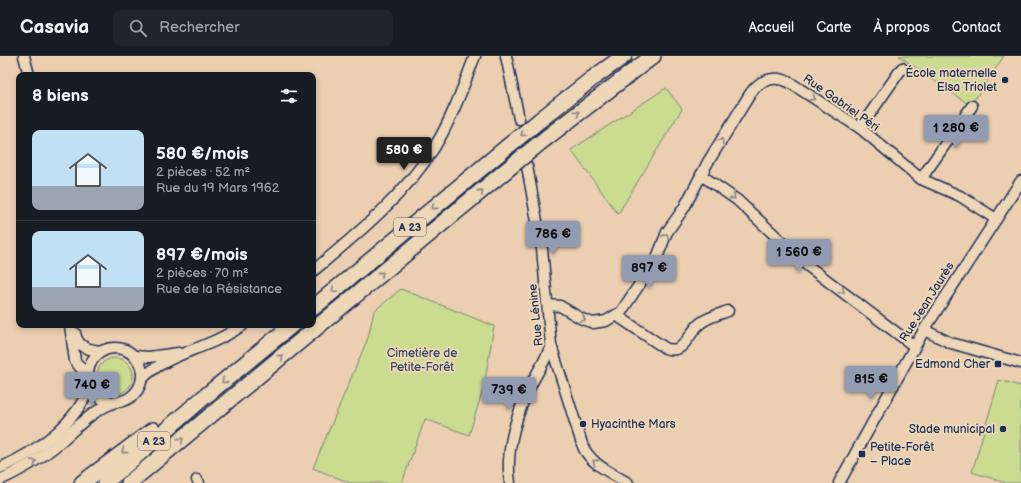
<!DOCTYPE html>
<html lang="fr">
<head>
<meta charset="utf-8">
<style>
	body { margin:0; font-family:"Balsamiq Sans",sans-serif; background:#20242c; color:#f1f3f6; height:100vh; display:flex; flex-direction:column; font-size:15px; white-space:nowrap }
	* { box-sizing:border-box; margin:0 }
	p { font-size:13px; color:#9ea1a6 }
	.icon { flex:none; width:22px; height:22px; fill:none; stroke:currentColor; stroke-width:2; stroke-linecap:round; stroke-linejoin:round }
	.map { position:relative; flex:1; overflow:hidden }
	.sheet { position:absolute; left:16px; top:16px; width:300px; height:256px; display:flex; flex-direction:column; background:#171b24; border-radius:8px; box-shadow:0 2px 6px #0003 }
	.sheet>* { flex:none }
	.price { position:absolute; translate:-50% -34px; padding:0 9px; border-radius:4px; background:#919bb2; color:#111; font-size:13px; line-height:26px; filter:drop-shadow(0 1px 2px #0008) }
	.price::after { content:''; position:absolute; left:50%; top:24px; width:12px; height:9px; margin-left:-6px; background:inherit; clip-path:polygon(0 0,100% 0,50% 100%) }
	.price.active { background:#222; color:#fff }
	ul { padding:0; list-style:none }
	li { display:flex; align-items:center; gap:12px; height:100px; padding:0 16px }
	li+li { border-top:1px solid #363941 }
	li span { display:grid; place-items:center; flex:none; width:112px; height:80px; border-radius:8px; color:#555 }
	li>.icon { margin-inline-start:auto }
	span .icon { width:48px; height:48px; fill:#fffc; stroke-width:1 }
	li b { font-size:17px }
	h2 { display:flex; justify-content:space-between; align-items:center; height:48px; padding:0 16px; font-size:17px }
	header { display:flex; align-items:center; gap:24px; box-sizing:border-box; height:56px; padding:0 20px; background:#171b24; border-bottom:1px solid #363941 }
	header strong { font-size:19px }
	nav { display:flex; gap:22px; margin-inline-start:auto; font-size:14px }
	.search { width:280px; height:36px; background:#20242c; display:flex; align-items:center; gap:10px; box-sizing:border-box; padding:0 14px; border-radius:8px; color:#9ea1a6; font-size:15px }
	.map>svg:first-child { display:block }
	.green { fill:#cbdc90; stroke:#738677 }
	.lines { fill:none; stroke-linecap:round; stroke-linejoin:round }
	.minor-casing { stroke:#1b2f5e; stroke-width:13 }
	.highway-casing { stroke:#1b2f5e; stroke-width:18 }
	.minor { stroke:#edd7b6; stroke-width:10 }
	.highway { stroke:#edd7b6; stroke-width:15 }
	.highway-bridge-casing { stroke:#1b2f5e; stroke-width:18; stroke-linecap:butt }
	.highway-bridge { stroke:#edd7b6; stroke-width:15 }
	.oneway { stroke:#84838a }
	.poi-dot { fill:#1b2f5e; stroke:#edd7b6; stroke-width:1.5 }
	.labels { text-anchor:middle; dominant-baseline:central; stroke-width:4; stroke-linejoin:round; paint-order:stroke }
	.shield { fill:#edd7b6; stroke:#5a6178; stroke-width:1 }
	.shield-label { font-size:11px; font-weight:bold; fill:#1b2f5e }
	.poi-label { font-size:12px; fill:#1b2f5e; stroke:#edd7b6; text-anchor:end }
	.street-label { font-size:12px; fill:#1b2f5e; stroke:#edd7b6 }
	.park-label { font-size:12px; fill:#354966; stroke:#edd7b6 }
</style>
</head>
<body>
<header>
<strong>Casavia</strong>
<div class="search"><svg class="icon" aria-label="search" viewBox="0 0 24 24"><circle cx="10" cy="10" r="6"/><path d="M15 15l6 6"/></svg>Rechercher</div>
<nav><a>Accueil</a><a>Carte</a><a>À propos</a><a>Contact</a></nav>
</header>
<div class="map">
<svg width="1021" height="427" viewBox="0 0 1021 427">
	<rect width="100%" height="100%" fill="#eccfb1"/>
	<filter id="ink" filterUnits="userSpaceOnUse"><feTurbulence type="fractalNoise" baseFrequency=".025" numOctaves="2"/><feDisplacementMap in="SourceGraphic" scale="8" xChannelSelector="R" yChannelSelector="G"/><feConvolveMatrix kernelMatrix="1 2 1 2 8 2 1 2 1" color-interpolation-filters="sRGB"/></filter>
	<g filter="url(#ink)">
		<g class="green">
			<polygon points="899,0 1004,0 973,46 968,48"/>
			<polygon points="666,32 682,53 618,158 571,94"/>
			<polygon points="401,233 494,270 484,330 469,379 425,363 402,427 350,427 313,412 368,282 374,255"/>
			<circle cx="115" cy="320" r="18"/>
			<polygon points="999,324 1021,330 1021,427 1006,427 972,416"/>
		</g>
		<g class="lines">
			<defs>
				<g id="minor">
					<polyline points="24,0 29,19"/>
					<polyline points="506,0 519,63"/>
					<polyline points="860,72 902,12"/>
					<path d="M 527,110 L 542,193 L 551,289 L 582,388 C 589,408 612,417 628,427"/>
					<polyline points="701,119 737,144 808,210 914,290"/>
					<polyline points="921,123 972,50"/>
					<path d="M 313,215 C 357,178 403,141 434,92 C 452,63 463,31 475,0"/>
					<path d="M 548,249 L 560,250 L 582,263 L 593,267 L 606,265 L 621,256 L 657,202 L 667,176 L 684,152 L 708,106 L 750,38 C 759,24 774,19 789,26 L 860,72 L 921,123 L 960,140 L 996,163"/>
					<path d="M 616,259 L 665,292 C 686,300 688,275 702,266 C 709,261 720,258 728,255"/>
					<polyline points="70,269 75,305 88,321"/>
					<polyline points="924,274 951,287 1021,307"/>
					<path d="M 75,277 C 78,292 89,294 103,295"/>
					<circle cx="115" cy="319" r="27"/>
					<polyline points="134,300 149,301 178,297"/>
					<path d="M 142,323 C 158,306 183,298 205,289 C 218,284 231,277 243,269"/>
					<path d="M 0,412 C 36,396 77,368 90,329"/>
					<path d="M 0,424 C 19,415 37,405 53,392 C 73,376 89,356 113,347"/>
					<polyline points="197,424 199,427"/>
					<path d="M 510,427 C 505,393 517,355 533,325 C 539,313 547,302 551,289"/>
					<polyline points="839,427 924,274 1021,125"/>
				</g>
				<g id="highway">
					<polyline points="540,64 593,22 624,0"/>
					<polyline points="546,82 653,0"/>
					<polyline points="313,252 507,91"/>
					<polyline points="82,427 153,374"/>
					<polyline points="105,427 203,342 292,269"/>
					<polyline points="129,427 509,112"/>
				</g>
			</defs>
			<use href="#minor" class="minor-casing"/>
			<use href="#highway" class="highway-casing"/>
			<use href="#minor" class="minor"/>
			<use href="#highway" class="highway"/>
			<defs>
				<g id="highway-bridge">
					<polyline points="507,91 540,64"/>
					<polyline points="509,112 546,82"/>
				</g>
			</defs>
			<use href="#highway-bridge" class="highway-bridge-casing"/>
			<use href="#highway-bridge" class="highway-bridge"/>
		</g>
		<defs><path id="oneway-chevron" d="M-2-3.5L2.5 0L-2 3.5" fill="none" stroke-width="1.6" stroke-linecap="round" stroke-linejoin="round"/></defs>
		<g class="oneway">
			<use href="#oneway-chevron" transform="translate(813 42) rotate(33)"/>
			<use href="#oneway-chevron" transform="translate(577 57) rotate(-37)"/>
			<use href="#oneway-chevron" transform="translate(523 78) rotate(141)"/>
			<use href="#oneway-chevron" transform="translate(721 85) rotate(-59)"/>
			<use href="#oneway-chevron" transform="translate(481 136) rotate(-40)"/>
			<use href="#oneway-chevron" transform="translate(733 141) rotate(40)"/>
			<use href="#oneway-chevron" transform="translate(434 151) rotate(140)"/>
			<use href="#oneway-chevron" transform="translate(666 180) rotate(-65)"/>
			<use href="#oneway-chevron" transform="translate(381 218) rotate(-40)"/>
			<use href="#oneway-chevron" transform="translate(334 234) rotate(140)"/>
			<use href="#oneway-chevron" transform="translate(842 235) rotate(37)"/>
			<use href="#oneway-chevron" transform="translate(583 263) rotate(26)"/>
			<use href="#oneway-chevron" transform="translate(281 301) rotate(-40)"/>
			<use href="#oneway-chevron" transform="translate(224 325) rotate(141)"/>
			<use href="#oneway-chevron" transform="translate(181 384) rotate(-40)"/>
			<use href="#oneway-chevron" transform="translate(124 395) rotate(143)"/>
			<use href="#oneway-chevron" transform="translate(34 406) rotate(-32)"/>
			<use href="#oneway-chevron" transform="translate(595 406) rotate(-144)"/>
		</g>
	</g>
	<g class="poi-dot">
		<circle cx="1005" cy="24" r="4"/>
		<rect x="994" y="304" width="8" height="8" rx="2"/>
		<circle cx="583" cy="368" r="4"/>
		<circle cx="1003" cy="373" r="4"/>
		<rect x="858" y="394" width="8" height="8" rx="2"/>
	</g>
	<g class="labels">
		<g class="shield">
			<rect x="394" y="162" width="32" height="18" rx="3"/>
			<rect x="138" y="376" width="32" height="18" rx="3"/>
		</g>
		<g class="shield-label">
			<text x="410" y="171">A 23</text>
			<text x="154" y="385">A 23</text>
		</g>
		<g class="poi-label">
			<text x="997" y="17">École maternelle<tspan x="997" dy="14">Elsa Triolet</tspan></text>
			<text x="990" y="308">Edmond Cher</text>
			<text x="591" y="368" text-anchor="start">Hyacinthe Mars</text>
			<text x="995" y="373">Stade municipal</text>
			<text x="870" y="391" text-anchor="start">Petite-Forêt<tspan x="870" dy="14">– Place</tspan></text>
		</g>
		<g class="street-label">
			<text transform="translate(841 47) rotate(35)">Rue Gabriel Péri</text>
			<text transform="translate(927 246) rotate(-58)">Rue Jean Jaurès</text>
			<text transform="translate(536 259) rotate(-96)">Rue Lénine</text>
		</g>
		<g class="park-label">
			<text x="422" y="297">Cimetière de<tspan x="422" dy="14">Petite-Forêt</tspan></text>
		</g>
	</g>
</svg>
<b class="price" style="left:956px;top:93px">1 280 €</b>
<b class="price active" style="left:404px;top:115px">580 €</b>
<b class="price" style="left:553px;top:199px">786 €</b>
<b class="price" style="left:799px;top:217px">1 560 €</b>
<b class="price" style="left:649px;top:233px">897 €</b>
<b class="price" style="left:871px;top:344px">815 €</b>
<b class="price" style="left:92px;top:350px">740 €</b>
<b class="price" style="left:509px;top:355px">739 €</b>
<section class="sheet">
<h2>8 biens<svg class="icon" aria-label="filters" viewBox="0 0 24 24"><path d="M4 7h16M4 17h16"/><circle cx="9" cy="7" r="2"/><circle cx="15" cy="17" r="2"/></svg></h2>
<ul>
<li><span style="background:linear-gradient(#bfe0f5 70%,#9aa5b1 0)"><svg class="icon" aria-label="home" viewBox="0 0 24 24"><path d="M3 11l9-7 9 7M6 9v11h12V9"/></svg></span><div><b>580 €/mois</b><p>2 pièces · 52 m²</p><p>Rue du 19 Mars 1962</p></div></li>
<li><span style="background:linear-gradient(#bfe0f5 70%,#9aa5b1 0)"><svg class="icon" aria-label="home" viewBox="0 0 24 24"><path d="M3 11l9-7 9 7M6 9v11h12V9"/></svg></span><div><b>897 €/mois</b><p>2 pièces · 70 m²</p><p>Rue de la Résistance</p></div></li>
</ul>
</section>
</div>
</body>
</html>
